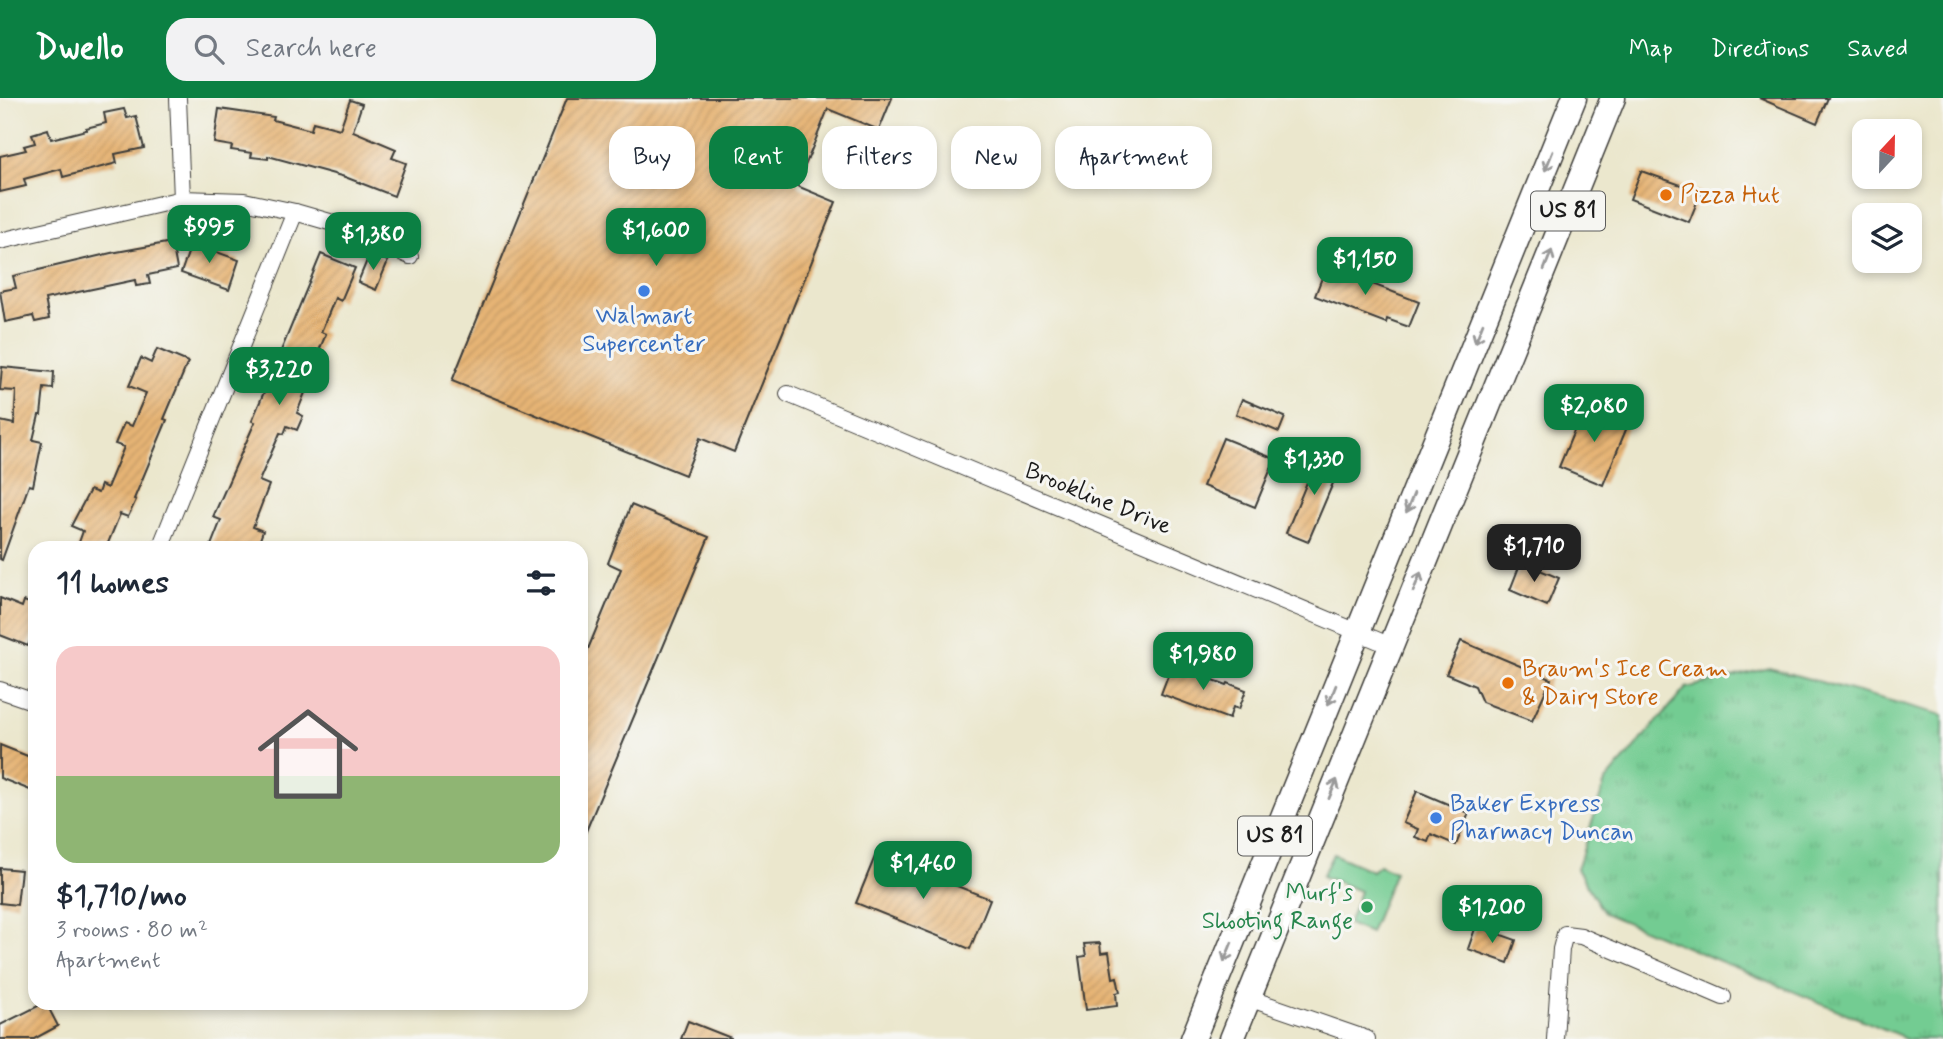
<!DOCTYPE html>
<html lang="en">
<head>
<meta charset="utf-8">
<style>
	body { margin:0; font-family:Mynerve,sans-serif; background:#f2f2f3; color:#1f2937; height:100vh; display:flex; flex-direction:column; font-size:26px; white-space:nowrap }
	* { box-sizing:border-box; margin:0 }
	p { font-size:23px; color:#747a83 }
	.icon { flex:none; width:38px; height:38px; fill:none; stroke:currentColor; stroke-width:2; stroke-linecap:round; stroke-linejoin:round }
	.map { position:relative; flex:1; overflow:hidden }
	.drawer { position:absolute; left:28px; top:443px; width:560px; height:469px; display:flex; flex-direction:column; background:#fff; border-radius:21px; box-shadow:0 4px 10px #0003 }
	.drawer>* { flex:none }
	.guide { position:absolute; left:609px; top:28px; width:665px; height:63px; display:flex; gap:14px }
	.needle { width:46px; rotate:22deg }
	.controls { position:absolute; left:1852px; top:21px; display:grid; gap:14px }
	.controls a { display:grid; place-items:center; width:70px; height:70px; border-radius:14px; background:#fff; box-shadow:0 4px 10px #0003; font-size:35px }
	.price { position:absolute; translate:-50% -60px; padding:0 16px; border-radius:14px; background:#0b8043; color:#fff; font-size:23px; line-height:46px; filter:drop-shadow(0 2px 4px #0008) }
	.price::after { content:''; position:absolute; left:50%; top:42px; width:21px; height:16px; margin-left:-10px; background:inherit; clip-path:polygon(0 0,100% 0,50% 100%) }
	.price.selected { background:#222; color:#fff }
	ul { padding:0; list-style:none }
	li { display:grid; align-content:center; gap:14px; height:371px; padding:0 28px }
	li+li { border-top:2px solid #e0e1e3 }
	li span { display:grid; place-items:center; height:217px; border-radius:21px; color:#555 }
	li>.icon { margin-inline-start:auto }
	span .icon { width:126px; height:126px; fill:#fffc; stroke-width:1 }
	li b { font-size:30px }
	h2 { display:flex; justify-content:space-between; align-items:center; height:84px; padding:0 28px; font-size:30px }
	.pill { padding:0 24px; border-radius:21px; background:#fff; box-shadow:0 4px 10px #0003; font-size:24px; line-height:63px }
	.pill.selected { background:#0b8043; color:#fff }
	header { display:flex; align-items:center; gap:42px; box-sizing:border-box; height:98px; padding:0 35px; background:#0b8043; color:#fff }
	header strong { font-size:33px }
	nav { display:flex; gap:38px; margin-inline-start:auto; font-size:24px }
	.search { width:490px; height:63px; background:#f2f2f3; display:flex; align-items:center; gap:18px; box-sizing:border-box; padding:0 24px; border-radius:21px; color:#747a83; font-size:26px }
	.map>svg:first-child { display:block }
	.grass { fill:url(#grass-tufts); stroke:#487457; stroke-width:2 }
	.pitch { fill:#73cc92; stroke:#487457; stroke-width:2 }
	.building { fill:url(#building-hatch) }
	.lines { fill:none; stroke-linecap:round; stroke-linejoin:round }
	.minor-casing { stroke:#3b3a37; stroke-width:18 }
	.primary-casing { stroke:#3b3a37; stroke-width:27 }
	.minor { stroke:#fff; stroke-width:16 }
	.primary { stroke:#fff; stroke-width:24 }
	.oneway { stroke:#999 }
	.food-dot { fill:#e8710a; stroke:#f6f6f2; stroke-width:2.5 }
	.shop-dot { fill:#3f7fe0; stroke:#f6f6f2; stroke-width:2.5 }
	.leisure-dot { fill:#2e9e5b; stroke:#f6f6f2; stroke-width:2.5 }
	.labels { text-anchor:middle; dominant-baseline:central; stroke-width:6; stroke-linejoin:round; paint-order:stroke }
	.shield { fill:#f6f6f2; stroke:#5d5d5c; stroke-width:2 }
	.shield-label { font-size:23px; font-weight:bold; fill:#1c1c1c }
	.food-label { font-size:24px; fill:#c56008; stroke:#f6f6f2; text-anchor:start }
	.shop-label { font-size:24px; fill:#366cbe; stroke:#f6f6f2 }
	.street-label { font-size:24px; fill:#1c1c1c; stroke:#f6f6f2 }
	.leisure-label { font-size:24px; fill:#27864d; stroke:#f6f6f2; text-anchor:end }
</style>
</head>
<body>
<header>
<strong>Dwello</strong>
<div class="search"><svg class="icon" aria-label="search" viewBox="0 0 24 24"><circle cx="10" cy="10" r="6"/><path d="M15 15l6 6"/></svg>Search here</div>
<nav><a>Map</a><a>Directions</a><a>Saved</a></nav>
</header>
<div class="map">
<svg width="1943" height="941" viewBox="0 0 1943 941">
	<defs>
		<pattern id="grass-tufts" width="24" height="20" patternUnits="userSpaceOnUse" patternTransform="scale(1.75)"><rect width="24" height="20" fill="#73cc92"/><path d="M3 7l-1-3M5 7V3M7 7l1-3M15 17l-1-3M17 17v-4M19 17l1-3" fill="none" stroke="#63af7d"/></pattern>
		<pattern id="building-hatch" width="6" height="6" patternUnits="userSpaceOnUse" patternTransform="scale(1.75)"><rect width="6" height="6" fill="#e6b475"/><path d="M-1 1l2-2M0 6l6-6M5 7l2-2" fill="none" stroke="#c59a65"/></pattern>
	</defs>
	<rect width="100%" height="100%" fill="#f6f6f2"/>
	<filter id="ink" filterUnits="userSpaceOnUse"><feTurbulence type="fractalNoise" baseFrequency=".0143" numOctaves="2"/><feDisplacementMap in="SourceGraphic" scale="14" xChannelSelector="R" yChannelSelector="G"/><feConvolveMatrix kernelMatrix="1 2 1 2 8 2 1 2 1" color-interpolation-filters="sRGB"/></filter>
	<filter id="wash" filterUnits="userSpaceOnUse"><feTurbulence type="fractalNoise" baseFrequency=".00686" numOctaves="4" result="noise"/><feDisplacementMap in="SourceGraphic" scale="28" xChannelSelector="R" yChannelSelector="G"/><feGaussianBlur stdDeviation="1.57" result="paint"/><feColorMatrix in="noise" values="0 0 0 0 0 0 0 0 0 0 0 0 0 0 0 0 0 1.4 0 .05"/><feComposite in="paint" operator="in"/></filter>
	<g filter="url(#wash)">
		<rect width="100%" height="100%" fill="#ebe7cd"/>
		<polygon class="grass" points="1769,570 1943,617 1943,941 1908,941 1604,815 1577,771 1605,684 1686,590"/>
		<polygon class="pitch" points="1333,756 1372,773 1379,767 1395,774 1370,835 1348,826 1360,793 1322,778"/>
		<g id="blocks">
			<g class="building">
				<polygon points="567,0 892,0 879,32 828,11 797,88 836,104 734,354 700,340 685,377 452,283"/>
				<polygon points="1759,0 1828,0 1817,25"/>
				<polygon points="350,2 362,6 353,33 396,51 392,60 406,65 394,98 345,79 268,58 268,61 251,59 252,55 231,52 232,48 214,45 219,11 274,19 273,22 311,32 313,24 340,31"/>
				<polygon points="124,11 127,20 136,18 144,50 115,56 117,65 63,79 61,71 24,81 26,88 0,94 0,58 26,52 24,48 35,45 32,36 48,31 51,41 86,32 86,30 106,25 104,15"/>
				<polygon points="1641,73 1701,94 1689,124 1630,101"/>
				<polygon points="194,138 214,146 211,152 239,162 229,192 181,175"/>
				<polygon points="172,144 177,171 148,177 150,186 136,188 135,182 45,201 49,221 35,224 33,218 5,224 0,193 16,190 13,178 111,155"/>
				<polygon points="370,155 388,163 376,192 358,184"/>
				<polygon points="321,156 355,170 341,203 335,200 321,234 326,236 303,291 306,292 297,315 303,318 297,332 287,328 284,336 280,335 259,383 269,387 253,429 263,433 257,450 210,450 221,422 213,419 255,324 252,323"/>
				<polygon points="1328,164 1351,173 1349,177 1419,204 1409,229 1387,221 1386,225 1315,198"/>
				<polygon points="157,251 188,264 164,321 167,322 134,401 136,402 128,419 120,416 106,450 77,450 83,433 71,428 90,392 98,395 101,387 107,390 124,349 115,346 124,325 132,328 146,295 129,288 141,260 151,265"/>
				<polygon points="2,269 54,274 53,291 44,290 41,317 39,317 33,342 42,344 33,388 29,387 2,462 0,461 0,323 14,326 16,293 0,292"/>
				<polygon points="1242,301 1285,319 1279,334 1236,316"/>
				<polygon points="1586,304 1630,322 1603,387 1559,369"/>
				<polygon points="1223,340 1275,361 1255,409 1203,388"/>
				<polygon points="1319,355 1342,364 1308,444 1286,435"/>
				<polygon points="631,407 709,439 581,745 581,568 621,471 608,465"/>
				<polygon points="1521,464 1559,480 1547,508 1510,492"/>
				<polygon points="0,500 22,509 24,503 35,507 35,530 28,548 0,537"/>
				<polygon points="1461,543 1551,581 1532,623 1482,604 1475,588 1446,576"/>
				<polygon points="1172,567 1227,587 1228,585 1246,592 1239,611 1233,609 1229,621 1161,596"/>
				<polygon points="0,647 35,661 35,694 0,680"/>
				<polygon points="1417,693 1469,715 1456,747 1431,736 1428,744 1415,739 1418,731 1403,725"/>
				<polygon points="876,756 990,801 970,851 856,805"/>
				<polygon points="0,770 21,772 17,807 0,805"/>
				<polygon points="1476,828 1516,842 1508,865 1468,851"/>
				<polygon points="1100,845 1101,855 1109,854 1113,880 1117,879 1120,894 1116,895 1117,908 1086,912 1079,859 1086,858 1084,846"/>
				<polygon points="44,905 46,905 58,928 34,941 0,941 0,927"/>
				<polygon points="688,923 731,940 731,941 681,941"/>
			</g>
		</g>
	</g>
	<g filter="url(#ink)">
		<use href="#blocks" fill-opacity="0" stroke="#3b3a37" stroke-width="2"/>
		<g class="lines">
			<defs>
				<g id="minor">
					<polyline points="178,0 182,101"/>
					<polyline points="0,143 182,101 244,103 295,114 347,129 410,158"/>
					<polyline points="788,296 1391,548"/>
					<polyline points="160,450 295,114"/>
					<polyline points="0,592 35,604"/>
					<polyline points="1248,900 1367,941"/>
					<polyline points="1555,941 1561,851 1565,836 1581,838 1723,899"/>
				</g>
				<g id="primary">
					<polyline points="1193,941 1574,0"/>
					<polyline points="1232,941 1613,0"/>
				</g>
			</defs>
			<use href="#minor" class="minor-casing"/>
			<use href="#primary" class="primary-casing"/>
			<use href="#minor" class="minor"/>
			<use href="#primary" class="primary"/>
		</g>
		<defs><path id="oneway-shaft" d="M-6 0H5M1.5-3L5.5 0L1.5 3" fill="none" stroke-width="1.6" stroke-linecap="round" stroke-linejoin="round" transform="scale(1.75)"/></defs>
		<g class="oneway">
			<use href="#oneway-shaft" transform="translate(1549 63) rotate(112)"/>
			<use href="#oneway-shaft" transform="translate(1548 162) rotate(-68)"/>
			<use href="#oneway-shaft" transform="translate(1479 235) rotate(112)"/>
			<use href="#oneway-shaft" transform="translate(1410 405) rotate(112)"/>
			<use href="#oneway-shaft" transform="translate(1417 484) rotate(-68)"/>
			<use href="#oneway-shaft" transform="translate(1332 597) rotate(112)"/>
			<use href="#oneway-shaft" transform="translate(1333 691) rotate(-67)"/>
			<use href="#oneway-shaft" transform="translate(1228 854) rotate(112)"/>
		</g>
	</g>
	<g class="food-dot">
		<circle cx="1666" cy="97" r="7"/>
		<circle cx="1508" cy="585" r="7"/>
	</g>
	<g class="shop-dot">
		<circle cx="644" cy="193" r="7"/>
		<circle cx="1436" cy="720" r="7"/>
	</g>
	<circle class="leisure-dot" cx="1367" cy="809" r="7"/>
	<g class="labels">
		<g class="shield">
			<rect x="1531" y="93.5" width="74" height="39" rx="5"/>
			<rect x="1238" y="718.5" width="74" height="39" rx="5"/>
		</g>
		<g class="shield-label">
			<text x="1568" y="113">US 81</text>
			<text x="1275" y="738">US 81</text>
		</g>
		<g class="food-label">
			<text x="1680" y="97">Pizza Hut</text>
			<text x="1522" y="571">Braum's Ice Cream<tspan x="1522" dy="28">&amp; Dairy Store</tspan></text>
		</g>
		<g class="shop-label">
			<text x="644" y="218">Walmart<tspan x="644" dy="28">Supercenter</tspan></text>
			<text x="1450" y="706" text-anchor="start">Baker Express<tspan x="1450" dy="28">Pharmacy Duncan</tspan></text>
		</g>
		<g class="street-label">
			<text transform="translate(1098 401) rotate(22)">Brookline Drive</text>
		</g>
		<g class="leisure-label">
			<text x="1353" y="795">Murf's<tspan x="1353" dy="28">Shooting Range</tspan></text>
		</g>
	</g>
</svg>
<div class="controls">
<a><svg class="needle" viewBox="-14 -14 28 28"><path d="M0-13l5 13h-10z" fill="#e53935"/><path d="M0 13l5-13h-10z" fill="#747a83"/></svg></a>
<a><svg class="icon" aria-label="layers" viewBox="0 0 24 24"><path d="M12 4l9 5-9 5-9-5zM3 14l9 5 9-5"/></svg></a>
</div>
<b class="price" style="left:209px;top:167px">$995</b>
<b class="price" style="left:656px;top:170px">$1,600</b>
<b class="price" style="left:373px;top:174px">$1,380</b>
<b class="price" style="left:1365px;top:199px">$1,150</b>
<b class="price" style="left:279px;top:309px">$3,220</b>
<b class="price" style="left:1594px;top:346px">$2,080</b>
<b class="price" style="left:1314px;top:399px">$1,330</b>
<b class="price selected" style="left:1534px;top:486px">$1,710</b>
<b class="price" style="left:1203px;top:594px">$1,980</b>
<b class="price" style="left:923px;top:803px">$1,460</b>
<b class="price" style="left:1492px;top:847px">$1,200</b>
<div class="guide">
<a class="pill">Buy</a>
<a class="pill selected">Rent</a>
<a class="pill">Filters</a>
<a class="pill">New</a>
<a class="pill">Apartment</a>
</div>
<section class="drawer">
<h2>11 homes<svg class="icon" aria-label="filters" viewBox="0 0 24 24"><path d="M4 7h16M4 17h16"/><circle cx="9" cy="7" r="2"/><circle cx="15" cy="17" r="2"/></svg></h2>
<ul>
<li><span style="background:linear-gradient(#f6c9c9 60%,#8fb573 0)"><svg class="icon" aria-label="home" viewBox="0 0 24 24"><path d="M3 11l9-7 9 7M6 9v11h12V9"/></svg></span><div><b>$1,710/mo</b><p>3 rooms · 80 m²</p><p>Apartment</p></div></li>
</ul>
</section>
</div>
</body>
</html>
